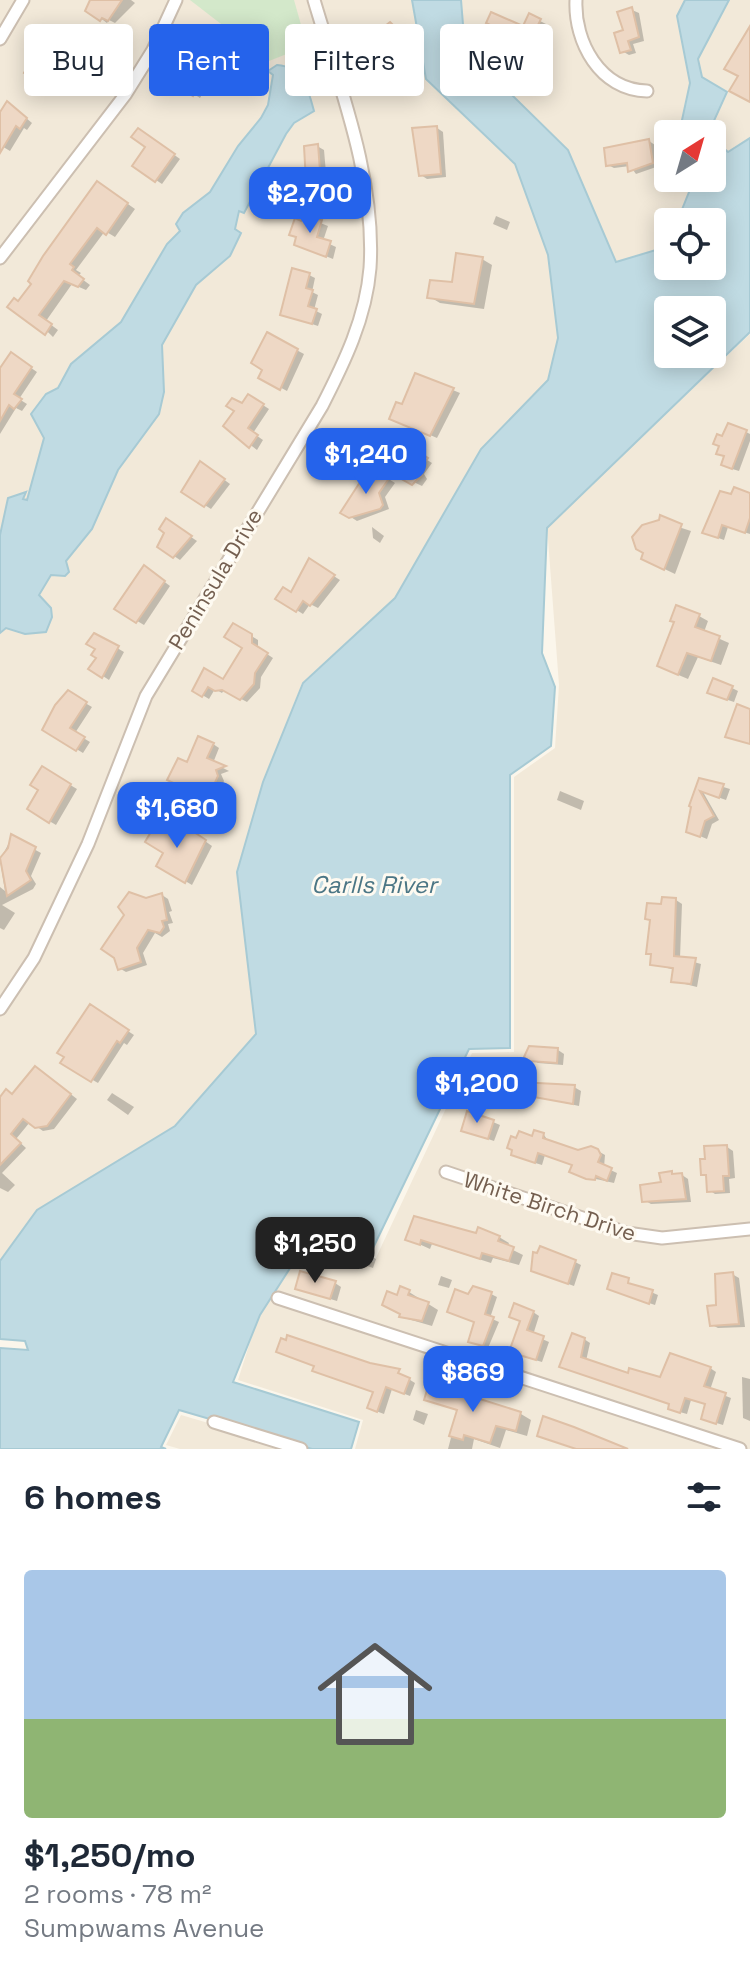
<!DOCTYPE html>
<html lang="en">
<head>
<meta charset="utf-8">
<style>
	body { margin:0; font-family:"Space Grotesk",sans-serif; background:#f2f2f3; color:#1f2937; height:100vh; display:flex; flex-direction:column; font-size:30px; white-space:nowrap }
	* { box-sizing:border-box; margin:0 }
	p { font-size:26px; color:#747a83 }
	.icon { flex:none; width:44px; height:44px; fill:none; stroke:currentColor; stroke-width:2; stroke-linecap:round; stroke-linejoin:round }
	.map { position:relative; height:1449px; overflow:hidden }
	.drawer { display:flex; flex-direction:column; background:#fff; flex:1 }
	.drawer>* { flex:none }
	.hud { position:absolute; left:24px; top:24px; width:702px; height:72px; display:flex; gap:16px }
	.needle { width:52px; rotate:37deg }
	.controls { position:absolute; left:654px; top:120px; display:grid; gap:16px }
	.controls a { display:grid; place-items:center; width:72px; height:72px; border-radius:8px; background:#fff; box-shadow:0 4px 20px #0003; font-size:40px }
	.price { position:absolute; translate:-50% -68px; padding:0 18px; border-radius:16px; background:#2563eb; color:#fff; font-size:26px; line-height:52px; filter:drop-shadow(0 2px 4px #0008) }
	.price::after { content:''; position:absolute; left:50%; top:48px; width:24px; height:18px; margin-left:-12px; background:inherit; clip-path:polygon(0 0,100% 0,50% 100%) }
	.price.active { background:#222; color:#fff }
	ul { padding:0; list-style:none }
	li { display:grid; align-content:center; gap:16px; height:424px; padding:0 24px }
	li+li { border-top:2px solid #e0e1e3 }
	li span { display:grid; place-items:center; height:248px; border-radius:8px; color:#555 }
	li>.icon { margin-inline-start:auto }
	span .icon { width:144px; height:144px; fill:#fffc; stroke-width:1 }
	li b { font-size:34px }
	h2 { display:flex; justify-content:space-between; align-items:center; height:96px; padding:0 24px; font-size:34px }
	.tag { padding:0 28px; border-radius:8px; background:#fff; box-shadow:0 4px 20px #0003; font-size:28px; line-height:72px }
	.tag.active { background:#2563eb; color:#fff }
	.map>svg:first-child { display:block }
	.residential { fill:#f2e9d9 }
	.green { fill:#d3e8ca }
	.water { fill:#c0dbe3; stroke:#a7cad4; stroke-width:2; fill-rule:evenodd }
	.shadow { fill:#0003 }
	.building { fill:#eed8c5; stroke:#dfc0a6; stroke-width:2 }
	.lines { fill:none; stroke-linecap:round; stroke-linejoin:round }
	.minor-casing { stroke:#ccbfb1; stroke-width:15 }
	.minor { stroke:#fff; stroke-width:11 }
	.labels { text-anchor:middle; dominant-baseline:central; stroke-width:6; stroke-linejoin:round; paint-order:stroke }
	.street-label { font-size:22px; fill:#745f50; stroke:#fefaf1 }
	.water-label { font-size:24px; font-style:italic; fill:#4b7685; stroke:#fefaf1 }
</style>
</head>
<body>
<div class="map">
<svg width="750" height="1449" viewBox="0 0 750 1449">
	<rect width="100%" height="100%" fill="#fbf6eb"/>
	<g class="residential">
		<polygon points="0,0 412,0 426,79 515,163 548,255 558,338 548,380 481,449 395,598 302,683 263,782 237,872 256,1034 175,1126 38,1210 0,1261"/>
		<polygon points="461,0 685,0 677,16 690,83 679,134 668,134 668,178 691,178 691,187 677,222 668,222 666,247 615,262 568,150 465,49"/>
		<polygon points="729,0 750,0 750,138 728,152 712,138 712,134 708,134 727,92 702,77 698,59"/>
		<polygon points="750,334 750,1449 355,1449 363,1420 238,1380 280,1247 374,1262 472,1053 514,1052 514,777 555,748 559,685 547,526"/>
		<polygon points="181,1415 297,1449 180,1449 166,1445"/>
	</g>
	<polygon class="green" points="190,0 294,0 307,46 269,61"/>
	<g class="water">
		<path d="M 412,0 L 461,0 L 465,49 L 568,150 L 616,262 L 666,247 L 668,243 L 668,266 L 712,266 L 712,222 L 677,222 L 691,187 L 691,178 L 712,178 L 712,138 L 728,152 L 750,138 L 750,332 L 547,528 L 542,653 L 555,687 L 551,746 L 510,775 L 510,1048 L 469,1049 L 373,1248 L 331,1237 L 322,1253 L 301,1251 L 260,1315 L 233,1382 L 359,1422 L 351,1449 L 312,1449 L 179,1410 L 161,1447 L 166,1449 L 0,1449 L 0,1348 L 28,1350 L 25,1341 L 0,1339 L 0,1261 L 37,1210 L 175,1126 L 256,1034 L 237,872 L 263,782 L 303,683 L 395,598 L 481,449 L 548,380 L 558,338 L 548,255 L 515,164 L 426,79 ZM 668,310 L 712,310 L 712,354 L 668,354 Z"/>
		<polygon points="685,0 729,0 698,59 702,77 727,92 708,134 679,134 690,83 677,16"/>
		<path d="M 277,65 C 303,67 308,88 314,111 L 294,123 L 286,134 L 244,213 L 239,211 L 235,229 L 241,233 L 230,256 L 196,285 L 162,345 L 164,392 L 159,414 L 118,470 L 92,529 L 66,561 L 69,572 L 65,576 L 51,575 L 39,595 L 51,608 L 52,617 L 46,632 L 25,634 L 6,628 L 0,633 L 0,535 L 8,498 L 26,492 L 23,499 L 27,500 L 44,438 L 31,414 L 46,394 L 58,388 L 71,364 L 121,322 L 167,244 L 180,231 L 176,224 L 183,213 L 210,192 L 238,146 L 261,118 L 268,105 L 273,75 L 268,71 Z"/>
	</g>
	<g class="shadow">
		<polygon points="91,0 131,0 135,3 115,23 109,20 107,23 87,8"/>
		<polygon points="632,10 639,13 644,41 633,44 636,53 629,55 622,51"/>
		<polygon points="530,16 546,24 534,49 495,29 524,28"/>
		<polygon points="397,29 410,42 405,47 414,76 391,79 384,75"/>
		<polygon points="60,46 78,56 68,72 76,77 70,86 62,81 56,90 26,72 46,69"/>
		<polygon points="209,52 237,71 233,77 224,71 208,94 204,91 200,98 186,89"/>
		<polygon points="13,107 32,123 27,130 24,128 10,151 0,145 0,115"/>
		<polygon points="662,126 673,133 668,137 658,131"/>
		<polygon points="437,128 443,132 446,177 427,179 421,175"/>
		<polygon points="145,134 180,159 162,184 156,180"/>
		<polygon points="649,141 655,145 659,166 636,174 630,166 614,168 608,165"/>
		<polygon points="317,146 324,150 326,173 335,176 335,204 321,206 315,202 313,184 308,181"/>
		<polygon points="105,188 135,209 115,237 105,231 76,270 81,273 78,276 90,285 86,290 72,284 46,321 58,330 53,337 19,304"/>
		<polygon points="496,216 510,222 507,230 493,224"/>
		<polygon points="305,217 328,226 323,241 336,247 333,259 303,247"/>
		<polygon points="482,259 492,265 484,309 440,303 430,297 454,285"/>
		<polygon points="309,275 315,278 312,292 318,295 314,310 322,314 318,326 282,314"/>
		<polygon points="268,335 304,354 287,391 261,377 265,369"/>
		<polygon points="18,359 37,372 19,399 27,404 22,411 16,408 0,434 0,372"/>
		<polygon points="416,375 460,393 437,438 398,421"/>
		<polygon points="249,396 269,409 253,433 263,440 257,450 226,426"/>
		<polygon points="746,432 750,434 750,441 739,471 729,468 723,438"/>
		<polygon points="419,455 432,463 424,474 427,479 422,486 399,475"/>
		<polygon points="207,467 230,484 211,509 184,492"/>
		<polygon points="376,471 395,483 385,497 389,509 357,521 343,512"/>
		<polygon points="750,495 750,534 728,527 724,540 710,535 732,497"/>
		<polygon points="660,521 691,531 675,574 654,564"/>
		<polygon points="173,525 197,541 180,560 174,556 167,533"/>
		<polygon points="372,527 384,536 380,543 373,538"/>
		<polygon points="310,561 340,580 318,608 310,604 303,614 277,598 292,594"/>
		<polygon points="150,571 170,586 144,625 117,609"/>
		<polygon points="699,616 708,621 704,632 729,643 721,665 698,657 688,679 669,671"/>
		<polygon points="233,625 258,640 258,648 273,658 261,677 260,688 247,702 224,690 222,693 215,689 209,699 194,690 224,682 245,647"/>
		<polygon points="95,635 124,652 109,680 91,668 98,657"/>
		<polygon points="732,688 738,691 734,702 716,696"/>
		<polygon points="68,693 92,707 75,733 90,742 83,753 45,730"/>
		<polygon points="213,744 219,748 213,763 229,771 221,774 224,781 218,793 210,798 204,796 197,811 180,804 188,765"/>
		<polygon points="43,769 77,789 56,825 29,809 41,789"/>
		<polygon points="700,780 730,789 726,800 703,792 719,820 712,824 707,839 695,834"/>
		<polygon points="560,791 584,801 581,810 557,800"/>
		<polygon points="189,830 212,846 192,885 158,865 175,839"/>
		<polygon points="12,837 41,853 31,876 36,884 33,889 2,905 15,913 4,930 0,928 0,887 5,891 0,860"/>
		<polygon points="162,895 168,899 172,911 169,912 173,923 168,924 170,931 162,937 155,933 143,953 147,965 126,972 119,968 146,900"/>
		<polygon points="676,900 682,904 680,958 701,964 697,987 673,981 675,970 652,964 653,955 648,953 663,906"/>
		<polygon points="91,1007 134,1035 127,1045 124,1043 98,1083 63,1063"/>
		<polygon points="530,1048 558,1050 564,1054 563,1065 538,1063 526,1056"/>
		<polygon points="42,1072 77,1099 54,1129 43,1131 30,1122 16,1139 26,1148 2,1173 15,1185 8,1192 0,1188 0,1100 13,1096"/>
		<polygon points="574,1087 581,1091 579,1106 519,1093"/>
		<polygon points="112,1093 134,1107 128,1115 107,1100"/>
		<polygon points="493,1122 500,1125 494,1141 470,1133"/>
		<polygon points="544,1135 549,1142 578,1152 598,1151 605,1155 604,1167 617,1173 614,1183 578,1175 574,1166 545,1155 542,1165 519,1158 533,1138"/>
		<polygon points="727,1147 733,1151 735,1178 729,1179 730,1193 715,1194 709,1190 708,1177 703,1174"/>
		<polygon points="682,1175 688,1179 691,1202 651,1204 644,1200 663,1183"/>
		<polygon points="477,1235 499,1237 509,1243 507,1247 523,1255 519,1265 493,1258 491,1263 432,1244 430,1249 408,1239"/>
		<polygon points="327,1252 369,1255 376,1259 373,1268"/>
		<polygon points="575,1262 581,1265 574,1286 540,1274"/>
		<polygon points="732,1274 739,1278 745,1327 718,1328 712,1325"/>
		<polygon points="441,1276 452,1280 449,1288 438,1285"/>
		<polygon points="613,1276 658,1295 655,1305 616,1292"/>
		<polygon points="335,1283 341,1287 337,1301 304,1291"/>
		<polygon points="409,1292 438,1310 432,1326 401,1317 398,1297"/>
		<polygon points="491,1294 497,1297 490,1318 499,1322 488,1348 476,1344 476,1322 469,1297"/>
		<polygon points="533,1312 539,1316 533,1335 549,1342 542,1362 518,1355"/>
		<polygon points="584,1339 590,1343 586,1361 629,1375 661,1380 710,1368 716,1372 710,1390 731,1398 723,1425 710,1421 707,1404 691,1400 687,1414 676,1411 671,1404 568,1369"/>
		<polygon points="391,1368 415,1383 410,1396 392,1389 384,1414 376,1411 375,1392"/>
		<polygon points="742,1377 750,1379 750,1421 743,1418"/>
		<polygon points="430,1386 521,1414 531,1420 527,1436 506,1430 500,1448 474,1439 472,1449 448,1449 458,1411 427,1399"/>
		<polygon points="416,1410 428,1414 424,1425 413,1420"/>
	</g>
	<g class="building">
		<polygon points="90,0 122,0 108,21 102,18 100,21 85,11"/>
		<polygon points="632,7 639,37 628,41 631,50 620,53 614,33 623,30 617,12"/>
		<polygon points="491,12 523,26 529,13 541,19 527,47 492,30 494,27 486,23"/>
		<polygon points="390,22 405,37 399,43 408,73 393,78 392,74 383,76 371,37"/>
		<polygon points="750,26 750,102 729,91 738,76 724,69"/>
		<polygon points="60,43 72,51 62,67 71,72 63,84 55,79 49,89 24,73 32,59 45,67"/>
		<polygon points="209,50 232,65 226,75 217,69 201,92 197,89 193,96 183,90 188,83 181,78 195,58 200,62"/>
		<polygon points="7,101 27,118 20,129 16,126 0,153 0,112"/>
		<polygon points="437,126 441,174 419,176 412,128"/>
		<polygon points="138,128 175,154 155,182 132,166 145,147 131,137"/>
		<polygon points="649,139 653,163 628,172 627,163 606,166 604,148"/>
		<polygon points="318,144 320,171 329,171 331,194 329,202 313,203 311,182 306,182 304,146"/>
		<polygon points="97,181 128,203 106,235 97,228 70,264 74,267 72,270 84,279 78,287 64,281 39,315 52,324 45,335 7,307 14,298 18,301 31,284 28,281 43,256"/>
		<polygon points="304,214 322,220 317,237 331,241 326,257 294,245 296,237 289,235 295,218 301,221"/>
		<polygon points="456,253 483,257 474,304 427,298 430,280 452,282"/>
		<polygon points="292,268 310,273 306,288 313,290 308,306 317,309 312,324 280,315"/>
		<polygon points="267,332 298,349 280,390 258,378 262,370 251,363"/>
		<polygon points="11,352 32,367 14,394 22,399 14,409 9,405 0,421 0,368"/>
		<polygon points="415,373 454,388 430,436 389,419 396,402 402,404"/>
		<polygon points="248,394 264,404 248,428 258,435 249,448 223,426 234,411 226,406 232,398 242,403"/>
		<polygon points="728,423 747,430 732,469 721,465 724,456 716,454 719,446 713,444 717,434 722,436"/>
		<polygon points="419,452 428,458 419,470 422,475 412,485 396,476 405,461 410,464"/>
		<polygon points="200,461 225,479 204,507 181,492"/>
		<polygon points="375,468 390,477 379,493 383,505 380,509 349,518 340,513 360,482 368,480"/>
		<polygon points="734,487 750,493 750,518 745,533 722,525 718,538 702,533 720,491 731,494"/>
		<polygon points="660,515 682,524 664,570 641,559 643,553 636,549 632,537 642,525 659,520"/>
		<polygon points="166,518 192,536 173,558 157,547 164,533 159,529"/>
		<polygon points="309,558 335,575 310,606 303,601 296,612 275,599 283,587 291,592"/>
		<polygon points="144,565 165,581 136,623 114,609"/>
		<polygon points="676,605 700,614 695,627 720,636 711,661 687,653 678,675 657,666 674,622 670,621"/>
		<polygon points="233,623 252,634 252,643 268,653 255,673 254,684 240,700 222,690 215,691 208,687 202,697 192,691 204,668 223,679 242,648 224,637"/>
		<polygon points="94,633 119,646 102,678 88,669 96,658 91,655 95,649 86,644"/>
		<polygon points="713,678 733,686 727,700 707,693"/>
		<polygon points="68,690 87,702 70,728 85,737 76,751 42,730 55,705"/>
		<polygon points="737,704 750,709 750,744 725,737"/>
		<polygon points="198,736 214,743 207,758 226,766 216,770 218,776 212,789 202,796 197,794 191,809 172,801 178,785 167,780 178,758 187,762"/>
		<polygon points="42,766 71,784 49,823 27,809 38,790 30,785"/>
		<polygon points="699,778 724,784 719,798 700,791 714,816 705,821 700,837 686,832 691,807 689,806"/>
		<polygon points="182,824 206,840 185,883 156,866 163,853 145,842 155,825 174,836"/>
		<polygon points="11,834 36,847 26,871 31,880 7,896 0,858 8,848"/>
		<polygon points="129,892 146,898 162,893 167,920 162,921 164,927 160,933 148,930 137,948 141,962 118,970 114,958 101,949 124,915 118,907"/>
		<polygon points="662,897 676,898 674,956 696,958 691,984 671,982 673,968 650,965 651,954 646,954 650,920 645,919 647,903 661,904"/>
		<polygon points="90,1004 129,1030 120,1043 117,1041 91,1082 60,1063 64,1057 57,1053"/>
		<polygon points="529,1046 558,1048 557,1063 529,1061 524,1057"/>
		<polygon points="35,1066 71,1094 47,1126 35,1128 23,1119 11,1134 21,1143 0,1165 0,1097 6,1089 12,1094"/>
		<polygon points="518,1082 575,1085 573,1104 517,1094"/>
		<polygon points="467,1111 494,1120 488,1139 461,1131"/>
		<polygon points="534,1130 544,1133 543,1138 578,1150 591,1146 598,1149 601,1155 598,1162 612,1168 607,1181 596,1176 595,1180 586,1179 569,1172 572,1165 538,1153 535,1163 511,1155 512,1150 507,1148 511,1136 516,1138 519,1131 532,1136"/>
		<polygon points="727,1145 729,1176 723,1176 724,1191 707,1192 706,1175 701,1175 700,1159 705,1159 704,1146"/>
		<polygon points="672,1171 672,1174 682,1173 686,1199 642,1202 640,1185 661,1182 659,1173"/>
		<polygon points="414,1216 476,1233 478,1227 500,1236 498,1241 514,1247 509,1261 482,1253 480,1259 421,1240 420,1245 405,1240"/>
		<polygon points="329,1240 370,1254 366,1266 325,1253"/>
		<polygon points="540,1246 576,1260 568,1284 531,1271 533,1252 537,1253"/>
		<polygon points="300,1271 336,1281 330,1299 295,1289"/>
		<polygon points="733,1272 739,1324 710,1326 707,1306 716,1305 715,1274"/>
		<polygon points="612,1273 629,1278 628,1283 653,1290 649,1304 607,1289"/>
		<polygon points="400,1286 410,1290 408,1295 429,1302 422,1321 399,1317 400,1314 382,1305 387,1291 397,1295"/>
		<polygon points="473,1286 492,1292 485,1314 494,1317 483,1346 468,1342 474,1322 447,1312 455,1289 468,1294"/>
		<polygon points="514,1303 534,1311 527,1330 544,1336 536,1360 509,1352 520,1321 509,1317"/>
		<polygon points="572,1333 585,1338 581,1357 628,1373 629,1368 660,1377 670,1353 711,1367 704,1386 726,1393 716,1424 701,1419 705,1404 685,1398 680,1413 668,1409 669,1404 559,1367"/>
		<polygon points="287,1335 370,1363 400,1369 398,1373 410,1378 404,1394 386,1387 377,1412 367,1408 373,1392 312,1371 314,1366 276,1352 281,1338 286,1340"/>
		<polygon points="429,1383 521,1412 516,1431 496,1426 490,1443 464,1435 463,1440 449,1436 457,1410 424,1400"/>
		<polygon points="543,1416 574,1427 628,1449 576,1449 537,1436"/>
	</g>
	<g class="lines">
		<defs>
			<g id="minor">
				<path d="M 576,0 C 574,42 600,90 647,91"/>
				<polyline points="0,39 23,0"/>
				<polyline points="0,258 125,95 153,50 176,0"/>
				<path d="M 0,1009 L 34,958 L 88,844 L 146,696 L 322,406 C 344,363 366,318 370,268 C 376,178 339,85 314,0"/>
				<polyline points="446,1172 627,1233 662,1238 750,1229"/>
				<polyline points="278,1298 740,1449"/>
				<polyline points="214,1422 301,1449"/>
			</g>
		</defs>
		<use href="#minor" class="minor-casing"/>
		<use href="#minor" class="minor"/>
	</g>
	<g class="labels">
		<g class="street-label">
			<text transform="translate(215 579) rotate(-59)">Peninsula Drive</text>
			<text transform="translate(550 1206) rotate(18)">White Birch Drive</text>
		</g>
		<g class="water-label">
			<text x="374" y="884">Carlls River</text>
		</g>
	</g>
</svg>
<div class="controls">
<a><svg class="needle" viewBox="-14 -14 28 28"><path d="M0-13l5 13h-10z" fill="#e53935"/><path d="M0 13l5-13h-10z" fill="#747a83"/></svg></a>
<a><svg class="icon" aria-label="locate" viewBox="0 0 24 24"><circle cx="12" cy="12" r="6"/><path d="M12 2v4M12 18v4M2 12h4M18 12h4"/></svg></a>
<a><svg class="icon" aria-label="layers" viewBox="0 0 24 24"><path d="M12 4l9 5-9 5-9-5zM3 14l9 5 9-5"/></svg></a>
</div>
<b class="price" style="left:310px;top:235px">$2,700</b>
<b class="price" style="left:366px;top:496px">$1,240</b>
<b class="price" style="left:177px;top:850px">$1,680</b>
<b class="price" style="left:477px;top:1125px">$1,200</b>
<b class="price active" style="left:315px;top:1285px">$1,250</b>
<b class="price" style="left:473px;top:1414px">$869</b>
<div class="hud">
<a class="tag">Buy</a>
<a class="tag active">Rent</a>
<a class="tag">Filters</a>
<a class="tag">New</a>
</div>
</div>
<section class="drawer">
<h2>6 homes<svg class="icon" aria-label="filters" viewBox="0 0 24 24"><path d="M4 7h16M4 17h16"/><circle cx="9" cy="7" r="2"/><circle cx="15" cy="17" r="2"/></svg></h2>
<ul>
<li><span style="background:linear-gradient(#a9c7e8 60%,#8fb573 0)"><svg class="icon" aria-label="home" viewBox="0 0 24 24"><path d="M3 11l9-7 9 7M6 9v11h12V9"/></svg></span><div><b>$1,250/mo</b><p>2 rooms · 78 m²</p><p>Sumpwams Avenue</p></div></li>
</ul>
</section>
</body>
</html>
